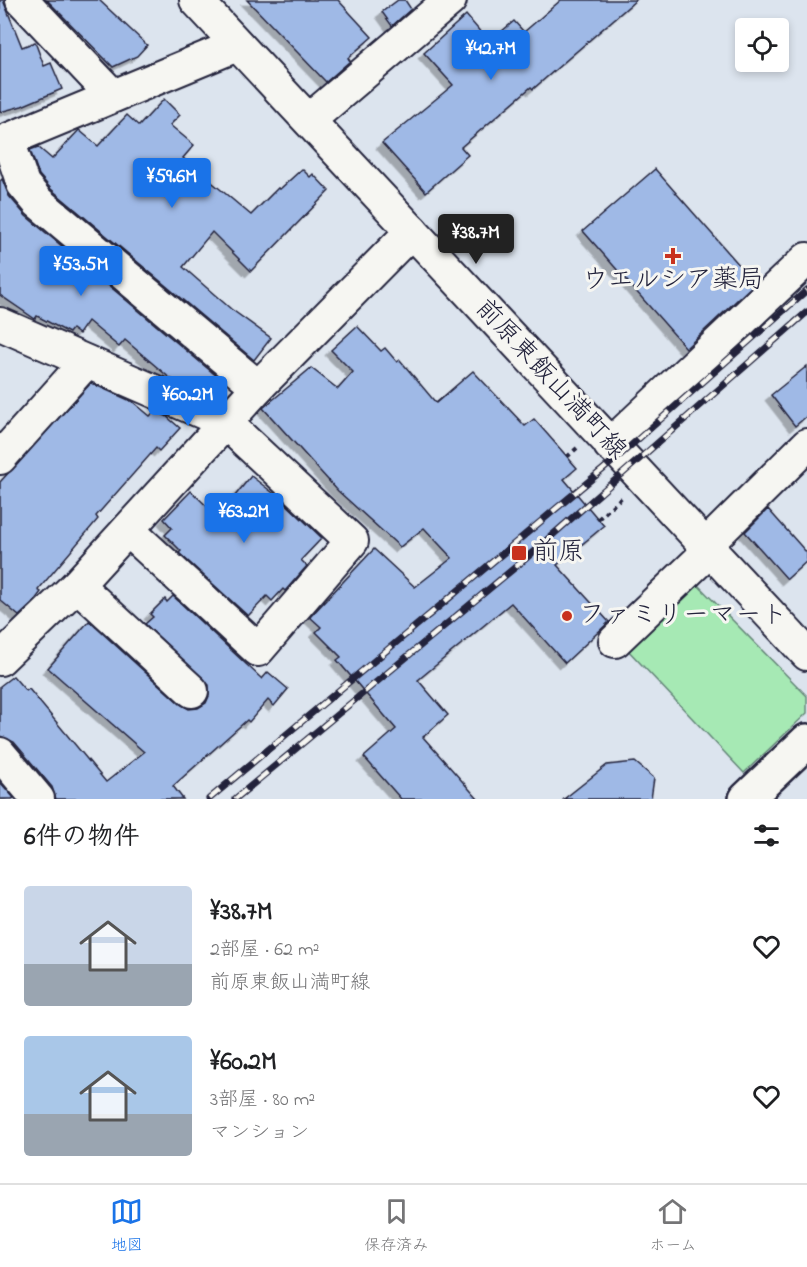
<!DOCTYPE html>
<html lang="ja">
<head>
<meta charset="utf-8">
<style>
	body { margin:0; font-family:"Indie Flower","Klee One",sans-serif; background:#f6f6f6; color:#202124; height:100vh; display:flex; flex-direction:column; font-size:22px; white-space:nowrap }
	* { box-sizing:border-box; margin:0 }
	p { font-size:20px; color:#757577 }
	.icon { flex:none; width:33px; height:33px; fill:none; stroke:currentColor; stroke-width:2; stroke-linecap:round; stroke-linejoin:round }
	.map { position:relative; height:799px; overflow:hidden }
	.details { display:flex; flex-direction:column; background:#fff; flex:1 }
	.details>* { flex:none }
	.controls { position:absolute; left:735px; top:18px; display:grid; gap:12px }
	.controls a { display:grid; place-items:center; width:54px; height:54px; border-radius:6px; background:#fff; box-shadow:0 3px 9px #0003; font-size:30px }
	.price { position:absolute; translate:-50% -51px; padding:0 14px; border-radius:6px; background:#1a73e8; color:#fff; font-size:20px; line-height:39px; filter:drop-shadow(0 2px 3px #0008) }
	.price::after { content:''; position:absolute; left:50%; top:36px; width:18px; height:14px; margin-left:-9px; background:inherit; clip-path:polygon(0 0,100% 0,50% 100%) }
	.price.current { background:#222; color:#fff }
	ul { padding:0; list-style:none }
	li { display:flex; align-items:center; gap:18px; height:150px; padding:0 24px }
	li span { display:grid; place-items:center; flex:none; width:168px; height:120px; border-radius:6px; color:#555 }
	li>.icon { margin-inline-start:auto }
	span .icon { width:72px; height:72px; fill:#fffc; stroke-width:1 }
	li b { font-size:26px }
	h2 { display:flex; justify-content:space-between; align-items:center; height:72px; padding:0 24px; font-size:26px }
	.tab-bar { display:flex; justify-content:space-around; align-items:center; height:84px; border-top:2px solid #e0e0e0; background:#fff; font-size:16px; color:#757577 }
	.tab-bar a { display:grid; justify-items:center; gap:3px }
	.tab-bar .current { color:#1a73e8 }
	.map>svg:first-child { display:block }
	.green { fill:#a6e9b4; stroke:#648678; stroke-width:1.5 }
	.building { fill:#9fb9e6; stroke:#22223b; stroke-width:1.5; filter:url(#shadow) }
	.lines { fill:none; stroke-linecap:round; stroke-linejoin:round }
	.minor-casing { stroke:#22223b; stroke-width:36 }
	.highway-casing { stroke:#22223b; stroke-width:38 }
	.path { stroke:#22223b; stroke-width:4; stroke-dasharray:4.5 4.5; stroke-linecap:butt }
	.minor { stroke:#f6f6f2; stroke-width:32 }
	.highway { stroke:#f6f6f2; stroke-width:33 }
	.rail-casing { stroke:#22223b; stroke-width:7 }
	.rail { stroke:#f6f6f2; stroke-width:4.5; stroke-dasharray:14; stroke-linecap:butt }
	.poi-dot { fill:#c8321e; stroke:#f6f6f2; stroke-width:2 }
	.labels { text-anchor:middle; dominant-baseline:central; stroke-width:6; stroke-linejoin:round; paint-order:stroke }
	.poi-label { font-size:26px; fill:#22223b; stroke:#f6f6f2; text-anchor:start }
	.street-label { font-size:26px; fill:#22223b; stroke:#f6f6f2 }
</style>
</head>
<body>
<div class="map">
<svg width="807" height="799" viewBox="0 0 807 799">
	<defs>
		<filter id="shadow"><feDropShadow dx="-5.5" dy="5.5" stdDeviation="0" flood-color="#0004"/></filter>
	</defs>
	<rect width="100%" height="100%" fill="#dce4ee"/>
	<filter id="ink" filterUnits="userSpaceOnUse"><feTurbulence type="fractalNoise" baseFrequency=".0167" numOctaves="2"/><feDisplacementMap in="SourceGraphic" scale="12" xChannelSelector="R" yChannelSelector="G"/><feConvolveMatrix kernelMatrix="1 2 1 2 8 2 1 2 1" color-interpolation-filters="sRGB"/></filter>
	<g filter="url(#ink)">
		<polygon class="green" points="693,580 807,696 807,713 744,773 625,647"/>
		<g class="building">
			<polygon points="0,0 3,0 22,47 35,42 44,66 51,63 62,89 22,106 0,112"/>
			<polygon points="47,0 99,0 147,45 137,56 113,67"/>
			<polygon points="247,0 338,0 372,37 348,58 350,61 326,82"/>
			<polygon points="398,0 405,0 411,9 392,26 382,12"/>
			<polygon points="561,0 636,0 533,89 531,87 461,147 468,155 426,192 382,143 453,85 424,53 466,15 489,42 514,21 524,32"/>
			<polygon points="164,99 180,115 170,125 194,145 183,158 251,215 278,188 280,189 302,169 310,177 313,174 329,191 251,271 212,232 183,267 231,309 271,338 254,360 51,189 39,175 30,150 38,147 52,159 79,130 98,146 127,115 139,126"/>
			<polygon points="655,169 755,283 686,348 583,231"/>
			<polygon points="2,179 9,196 26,216 219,378 209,391 171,379 125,340 119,347 88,321 79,334 72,329 69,333 37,316 35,319 0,295 0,181"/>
			<polygon points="357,326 381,351 385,348 397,362 400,360 436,403 473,371 525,426 534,419 577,468 564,479 604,526 557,565 609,622 565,663 511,603 418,680 448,715 423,737 478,799 401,799 364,757 396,729 337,660 341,657 316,632 321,627 310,617 374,549 415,587 452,558 424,528 400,547 338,491 263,408 311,368 338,389 353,372 331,350"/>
			<polygon points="807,366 807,416 795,426 771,395"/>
			<polygon points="91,383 133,402 150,416 155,411 166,416 180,428 159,451 156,448 96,516 98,519 38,590 41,592 32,604 19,616 0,600 0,482"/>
			<polygon points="251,476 281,499 322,538 301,560 307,566 285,591 283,589 272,601 267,596 248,616 179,553 181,551 165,535 172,528 164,519 191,491 218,517"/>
			<polygon points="768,509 807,553 807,561 787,579 745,532"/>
			<polygon points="173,596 262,679 268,672 288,689 274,706 268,700 249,722 247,720 173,786 183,799 56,799 52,787 14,742 0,736 0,686 13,676 26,691 29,689 106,782 144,752 48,668 89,621 180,704 189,709 198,708 206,703 209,696 209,685 145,624 153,617 150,614 165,599 167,602"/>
			<polygon points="635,762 654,778 651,799 564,799 607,765"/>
			<polygon points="0,782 14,798 12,799 0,799"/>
		</g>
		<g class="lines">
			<defs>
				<g id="minor">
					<polyline points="22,0 113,96"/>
					<polyline points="196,0 807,654"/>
					<polyline points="309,120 450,0"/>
					<polyline points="8,140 23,184 38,202 258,387"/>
					<polyline points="0,143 237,45"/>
					<polyline points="0,324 225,422 352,541 258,650 128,530"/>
					<polyline points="610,445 807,259"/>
					<polyline points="0,458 86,362"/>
					<polyline points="705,546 807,445"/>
					<polyline points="77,585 192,691"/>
					<polyline points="615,641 709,551"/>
					<polyline points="0,659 77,585 258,387 412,231"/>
					<polyline points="0,754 38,799"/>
				</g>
				<polyline id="highway" points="746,799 807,741"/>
			</defs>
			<use href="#minor" class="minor-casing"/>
			<use href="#highway" class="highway-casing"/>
			<g class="path">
				<polyline points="567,457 577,448"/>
				<polyline points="598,519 622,497"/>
			</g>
			<use href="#minor" class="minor"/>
			<use href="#highway" class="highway"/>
			<defs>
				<g id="rail">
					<polyline points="209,799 619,456 807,290"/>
					<polyline points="235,799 524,560 807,312"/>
				</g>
			</defs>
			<use href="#rail" class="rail-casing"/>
			<use href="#rail" class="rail"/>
		</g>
	</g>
	<g class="poi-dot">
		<path d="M670 247h6v6h6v6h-6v6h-6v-6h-6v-6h6z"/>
		<rect x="511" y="545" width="16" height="16" rx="3"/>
		<circle cx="567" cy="616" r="6"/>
	</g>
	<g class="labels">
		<g class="poi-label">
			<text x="673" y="281" text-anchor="middle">ウエルシア薬局</text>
			<text x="532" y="553">前原</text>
			<text x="579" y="616">ファミリーマート</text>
		</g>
		<g class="street-label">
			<text transform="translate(550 380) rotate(47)">前原東飯山満町線</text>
		</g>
	</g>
</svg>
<div class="controls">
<a><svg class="icon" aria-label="locate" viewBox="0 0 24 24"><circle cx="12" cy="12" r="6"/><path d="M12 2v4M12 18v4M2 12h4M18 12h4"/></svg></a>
</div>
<b class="price" style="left:491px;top:81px">¥42.7M</b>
<b class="price" style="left:172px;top:209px">¥59.6M</b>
<b class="price current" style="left:476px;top:265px">¥38.7M</b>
<b class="price" style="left:81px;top:297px">¥53.5M</b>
<b class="price" style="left:188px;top:427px">¥60.2M</b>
<b class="price" style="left:244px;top:544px">¥63.2M</b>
</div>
<section class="details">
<h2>6件の物件<svg class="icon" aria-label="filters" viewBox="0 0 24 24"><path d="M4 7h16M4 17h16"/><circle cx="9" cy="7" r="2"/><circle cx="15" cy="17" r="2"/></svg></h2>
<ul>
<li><span style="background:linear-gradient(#c9d6e8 65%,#9aa5b1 0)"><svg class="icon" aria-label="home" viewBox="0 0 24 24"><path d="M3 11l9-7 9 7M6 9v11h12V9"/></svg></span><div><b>¥38.7M</b><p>2部屋 · 62 m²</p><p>前原東飯山満町線</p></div><svg class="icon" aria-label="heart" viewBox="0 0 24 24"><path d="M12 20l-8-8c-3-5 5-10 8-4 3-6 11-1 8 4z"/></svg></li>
<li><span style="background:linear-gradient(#a9c7e8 65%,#9aa5b1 0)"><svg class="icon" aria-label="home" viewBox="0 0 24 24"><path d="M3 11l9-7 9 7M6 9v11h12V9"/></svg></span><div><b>¥60.2M</b><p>3部屋 · 80 m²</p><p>マンション</p></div><svg class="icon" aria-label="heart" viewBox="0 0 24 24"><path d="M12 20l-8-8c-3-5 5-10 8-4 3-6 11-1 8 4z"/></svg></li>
</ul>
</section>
<nav class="tab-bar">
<a class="current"><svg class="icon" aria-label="map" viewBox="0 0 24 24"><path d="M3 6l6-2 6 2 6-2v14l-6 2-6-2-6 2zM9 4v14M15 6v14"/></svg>地図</a>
<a><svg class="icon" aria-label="saved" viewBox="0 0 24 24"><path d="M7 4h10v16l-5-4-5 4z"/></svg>保存済み</a>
<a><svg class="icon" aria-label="home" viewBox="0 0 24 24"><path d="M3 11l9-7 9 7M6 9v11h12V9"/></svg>ホーム</a>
</nav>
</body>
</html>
